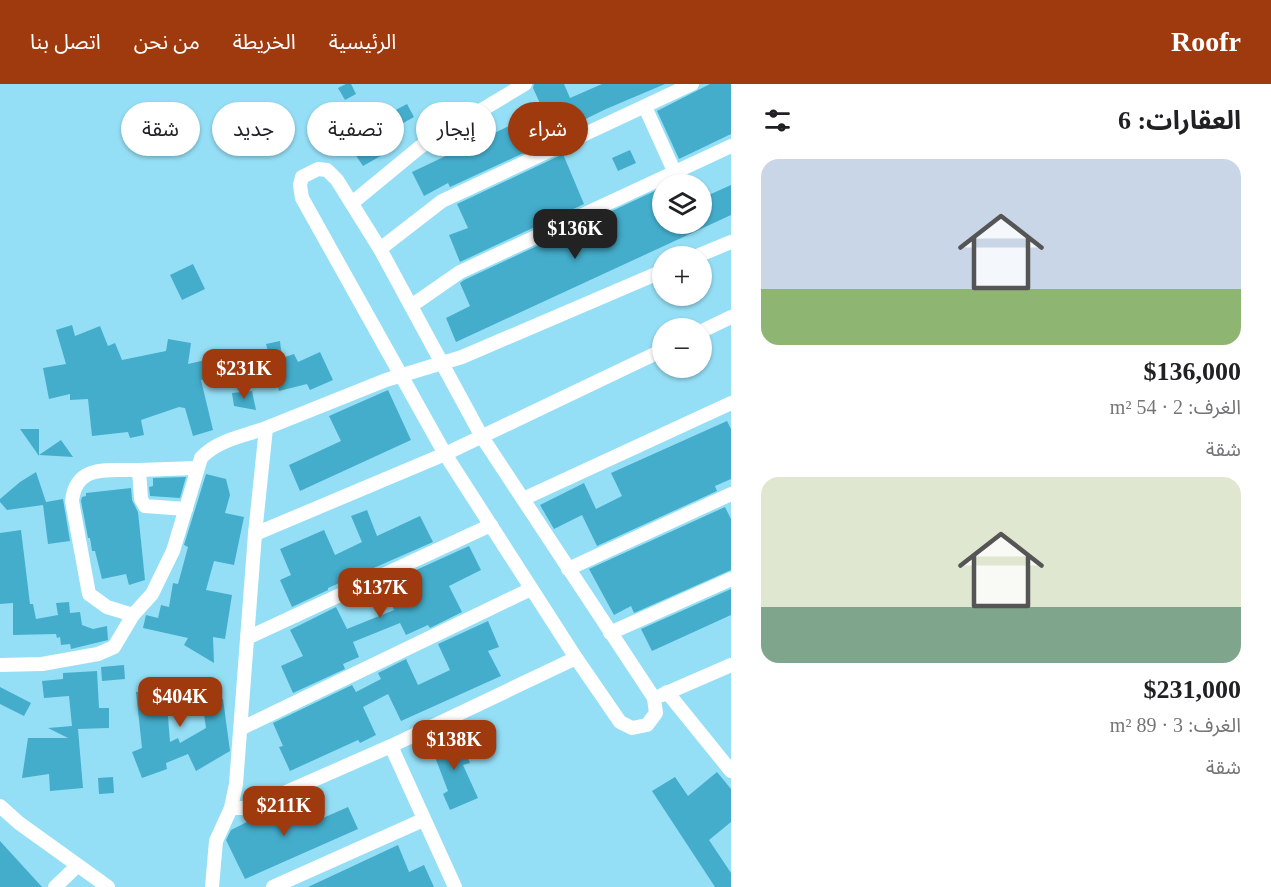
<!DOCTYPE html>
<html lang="ar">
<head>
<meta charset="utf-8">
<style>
	body { margin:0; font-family:"Times New Roman","Noto Sans Arabic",serif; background:#f2f2f2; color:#202124; direction:rtl; height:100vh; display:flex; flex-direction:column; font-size:22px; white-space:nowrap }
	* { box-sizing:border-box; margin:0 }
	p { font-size:20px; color:#757577 }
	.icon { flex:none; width:33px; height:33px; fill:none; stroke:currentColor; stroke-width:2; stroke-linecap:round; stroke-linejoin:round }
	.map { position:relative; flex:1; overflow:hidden; direction:ltr }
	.sheet { display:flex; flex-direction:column; background:#fff; width:540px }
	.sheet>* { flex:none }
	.top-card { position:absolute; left:18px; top:18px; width:570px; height:54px; direction:rtl; display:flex; gap:12px }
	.buttons { position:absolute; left:652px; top:90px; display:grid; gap:12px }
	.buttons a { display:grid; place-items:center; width:60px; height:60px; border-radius:50%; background:#fff; box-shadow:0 2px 4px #0004; font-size:30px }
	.price { position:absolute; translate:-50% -51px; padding:0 14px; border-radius:12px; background:#9f3a0f; color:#fff; font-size:20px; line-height:39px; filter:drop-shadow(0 2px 3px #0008) }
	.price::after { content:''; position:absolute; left:50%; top:36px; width:18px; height:14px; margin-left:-9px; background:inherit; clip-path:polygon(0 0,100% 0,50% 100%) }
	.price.selected { background:#222; color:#fff }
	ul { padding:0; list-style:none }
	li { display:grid; align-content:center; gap:12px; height:318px; padding:0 30px }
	li span { display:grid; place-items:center; height:186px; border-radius:18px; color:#555 }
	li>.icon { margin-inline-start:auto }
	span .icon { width:108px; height:108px; fill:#fffc; stroke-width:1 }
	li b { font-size:26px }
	h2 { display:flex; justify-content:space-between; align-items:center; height:72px; padding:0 30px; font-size:26px }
	.tag { padding:0 21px; border-radius:27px; background:#fff; box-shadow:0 2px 4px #0004; font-size:21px; line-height:54px }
	.tag.selected { background:#9f3a0f; color:#fff }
	header { display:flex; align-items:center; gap:36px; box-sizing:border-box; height:84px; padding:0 30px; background:#9f3a0f; color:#fff }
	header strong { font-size:28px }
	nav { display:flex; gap:33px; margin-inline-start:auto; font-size:21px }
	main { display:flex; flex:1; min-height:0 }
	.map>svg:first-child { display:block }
	.building { fill:#44adcb; fill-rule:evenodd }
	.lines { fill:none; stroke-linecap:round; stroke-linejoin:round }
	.minor { stroke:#fff; stroke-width:14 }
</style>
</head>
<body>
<header>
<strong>Roofr</strong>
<nav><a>الرئيسية</a><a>الخريطة</a><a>من نحن</a><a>اتصل بنا</a></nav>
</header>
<main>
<section class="sheet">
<h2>العقارات: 6<svg class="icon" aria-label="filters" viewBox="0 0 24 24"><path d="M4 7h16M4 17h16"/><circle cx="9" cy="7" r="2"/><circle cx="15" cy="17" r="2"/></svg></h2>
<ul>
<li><span style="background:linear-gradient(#c9d6e8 70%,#8fb573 0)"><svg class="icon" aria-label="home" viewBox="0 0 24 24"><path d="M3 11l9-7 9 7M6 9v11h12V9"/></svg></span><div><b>$136,000</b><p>الغرف: 2 · 54 m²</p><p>شقة</p></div></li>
<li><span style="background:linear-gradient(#dfe7d0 70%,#7fa58c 0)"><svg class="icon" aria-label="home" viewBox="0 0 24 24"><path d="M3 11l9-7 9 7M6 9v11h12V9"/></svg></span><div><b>$231,000</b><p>الغرف: 3 · 89 m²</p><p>شقة</p></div></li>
</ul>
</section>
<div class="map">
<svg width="731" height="803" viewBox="0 0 731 803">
	<rect width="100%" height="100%" fill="#95dff6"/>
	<g class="building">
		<polygon points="346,0 351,0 356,10 345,16 338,4"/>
		<polygon points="534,0 564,0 570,14 602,0 665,0 606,25 555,50 556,54 450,103 448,99 424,112 412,88 543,26 533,4"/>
		<polygon points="710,0 731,0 731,50 679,75 657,27"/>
		<polygon points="407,20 414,33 398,42 390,29"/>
		<polygon points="361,32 384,70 363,82 338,45"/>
		<polygon points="630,66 636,79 618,87 612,74"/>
		<polygon points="563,70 584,120 460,178 449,151 468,144 457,120"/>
		<polygon points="731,101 731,131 456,258 446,234 470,222 460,199 464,196 659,105 663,115 663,140 702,140 702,114"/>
		<polygon points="193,180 205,205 182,216 170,191"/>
		<polygon points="72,241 75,252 100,242 108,262 115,259 122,276 166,267 168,255 191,259 188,280 214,274 218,292 201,296 213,346 193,352 185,324 179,323 141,336 144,351 130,354 128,348 92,352 88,315 70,316 70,310 49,315 43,284 66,280 56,246"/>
		<polygon points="280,257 282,274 294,270 298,278 320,268 333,296 310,306 307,300 279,307 266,260"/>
		<polygon points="388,306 411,356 300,407 289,381 341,357 329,332"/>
		<polygon points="252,307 256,326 234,322 232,309"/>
		<polygon points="727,337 731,345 731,395 715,402 717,407 597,462 582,431 554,445 540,421 584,399 596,425 622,412 611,389"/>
		<polygon points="20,345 39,345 39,372"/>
		<polygon points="61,356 73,373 39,371"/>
		<polygon points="36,388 46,418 63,415 70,457 48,460 43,421 7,426 0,418 0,415 20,398"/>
		<polygon points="206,390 226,395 230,411 225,429 244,433 234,481 214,477 206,506 232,511 225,555 213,553 214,579 184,561 188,554 143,544 146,531 158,534 161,521 169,523 173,499 178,500 188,463 184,461"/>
		<polygon points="186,393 180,414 150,412 149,403 153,402 153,394"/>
		<polygon points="131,404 132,416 138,428 145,496 129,501 126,490 102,495 95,467 92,467 90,454 88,454 81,417 82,413 86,412 86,409"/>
		<polygon points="725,423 731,435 731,486 634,529 631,522 614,531 589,485"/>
		<polygon points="367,426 377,452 420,432 433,458 328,504 328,506 292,523 280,496 291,491 280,465 324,446 335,471 362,458 351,432"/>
		<polygon points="21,446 30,520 33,520 36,535 58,531 56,519 69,518 70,529 80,528 82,541 93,545 107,542 108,556 71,565 70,560 61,561 60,553 57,554 56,550 13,551 13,519 0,520 0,449"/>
		<polygon points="469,462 481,486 449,502 462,528 430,544 428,541 406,551 400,539 353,558 359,573 343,580 345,585 293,609 281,582 303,572 290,546 336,523 347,545 394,526 383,501"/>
		<polygon points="731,505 731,531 652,567 641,545"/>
		<polygon points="488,537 499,563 488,567 501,592 401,637 388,610 363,623 376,651 360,659 358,656 290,687 279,663 283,662 273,639 352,601 356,608 381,595 378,589 406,575 418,601 450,586 438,560"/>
		<polygon points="124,581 125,595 102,597 101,583"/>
		<polygon points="97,587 99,624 109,624 109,644 78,645 83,704 50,707 49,690 22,694 28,654 68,654 48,644 72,642 69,612 44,614 42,597 63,595 63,589"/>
		<path d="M 215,601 L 215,616 L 223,615 L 230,667 L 196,687 L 188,670 L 166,679 L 167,685 L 142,694 L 132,668 L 142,664 L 136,608 ZM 202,617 L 206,644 L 180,659 L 178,654 L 170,658 L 167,620 Z"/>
		<polygon points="0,603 31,619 24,632 0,620"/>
		<polygon points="458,649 470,679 463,681 478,714 450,726 443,710 448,707 430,660"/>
		<polygon points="717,688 731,705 731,738 709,756 731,789 731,803 715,803 652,707 675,693 688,712"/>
		<polygon points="113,693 114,709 99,710 98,694"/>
		<polygon points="293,715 307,741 348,723 358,745 245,795 226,756 231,746"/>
		<polygon points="0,757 42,803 0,803"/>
		<polygon points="398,761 409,788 424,781 434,803 308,803"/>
	</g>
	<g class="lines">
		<g class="minor">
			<polyline points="645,23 675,89"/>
			<polygon points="318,85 327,86 337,96 380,165 482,353 654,614 656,629 647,641 632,644 620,638 576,574 445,370 302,114 300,101 302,93"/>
			<polyline points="352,119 420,63 525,0"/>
			<polyline points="380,165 442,117 692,0"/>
			<polyline points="697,172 731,158"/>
			<polyline points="411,222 460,188 731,62"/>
			<polyline points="702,247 731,233"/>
			<polyline points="523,415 731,319"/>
			<polyline points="186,425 145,422 141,415 139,386 196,384"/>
			<polyline points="255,450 445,370 663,266"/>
			<polyline points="568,485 731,410"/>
			<path d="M 133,531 L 107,523 L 89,510 L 72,417 C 76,379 109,387 139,386"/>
			<polyline points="610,549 731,495"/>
			<polyline points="247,554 491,441"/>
			<path d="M 0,581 L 42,580 L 98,570 L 114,563 L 133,531 L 152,510 L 173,467 L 201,374 C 217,356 244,352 266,344"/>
			<polyline points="667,608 731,687"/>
			<polyline points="662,611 731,581"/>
			<polyline points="242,644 531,505"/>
			<polyline points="391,662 455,803"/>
			<polyline points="0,722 19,739 108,803"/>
			<polyline points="231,724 250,724 391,662 576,574"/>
			<polyline points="55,803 77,782"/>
			<polyline points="212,803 216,757 231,724 236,700 255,450 266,344 386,296 462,273 663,187"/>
			<polyline points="273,803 423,736"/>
		</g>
	</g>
</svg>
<div class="buttons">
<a><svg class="icon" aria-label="layers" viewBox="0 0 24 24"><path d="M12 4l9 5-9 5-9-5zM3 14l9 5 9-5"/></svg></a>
<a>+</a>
<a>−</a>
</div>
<b class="price selected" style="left:575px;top:176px">$136K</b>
<b class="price" style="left:244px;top:316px">$231K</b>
<b class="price" style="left:380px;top:535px">$137K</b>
<b class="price" style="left:180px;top:644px">$404K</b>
<b class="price" style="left:454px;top:687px">$138K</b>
<b class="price" style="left:284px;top:753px">$211K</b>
<div class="top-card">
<a class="tag selected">شراء</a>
<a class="tag">إيجار</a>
<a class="tag">تصفية</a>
<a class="tag">جديد</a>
<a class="tag">شقة</a>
</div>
</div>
</main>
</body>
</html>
